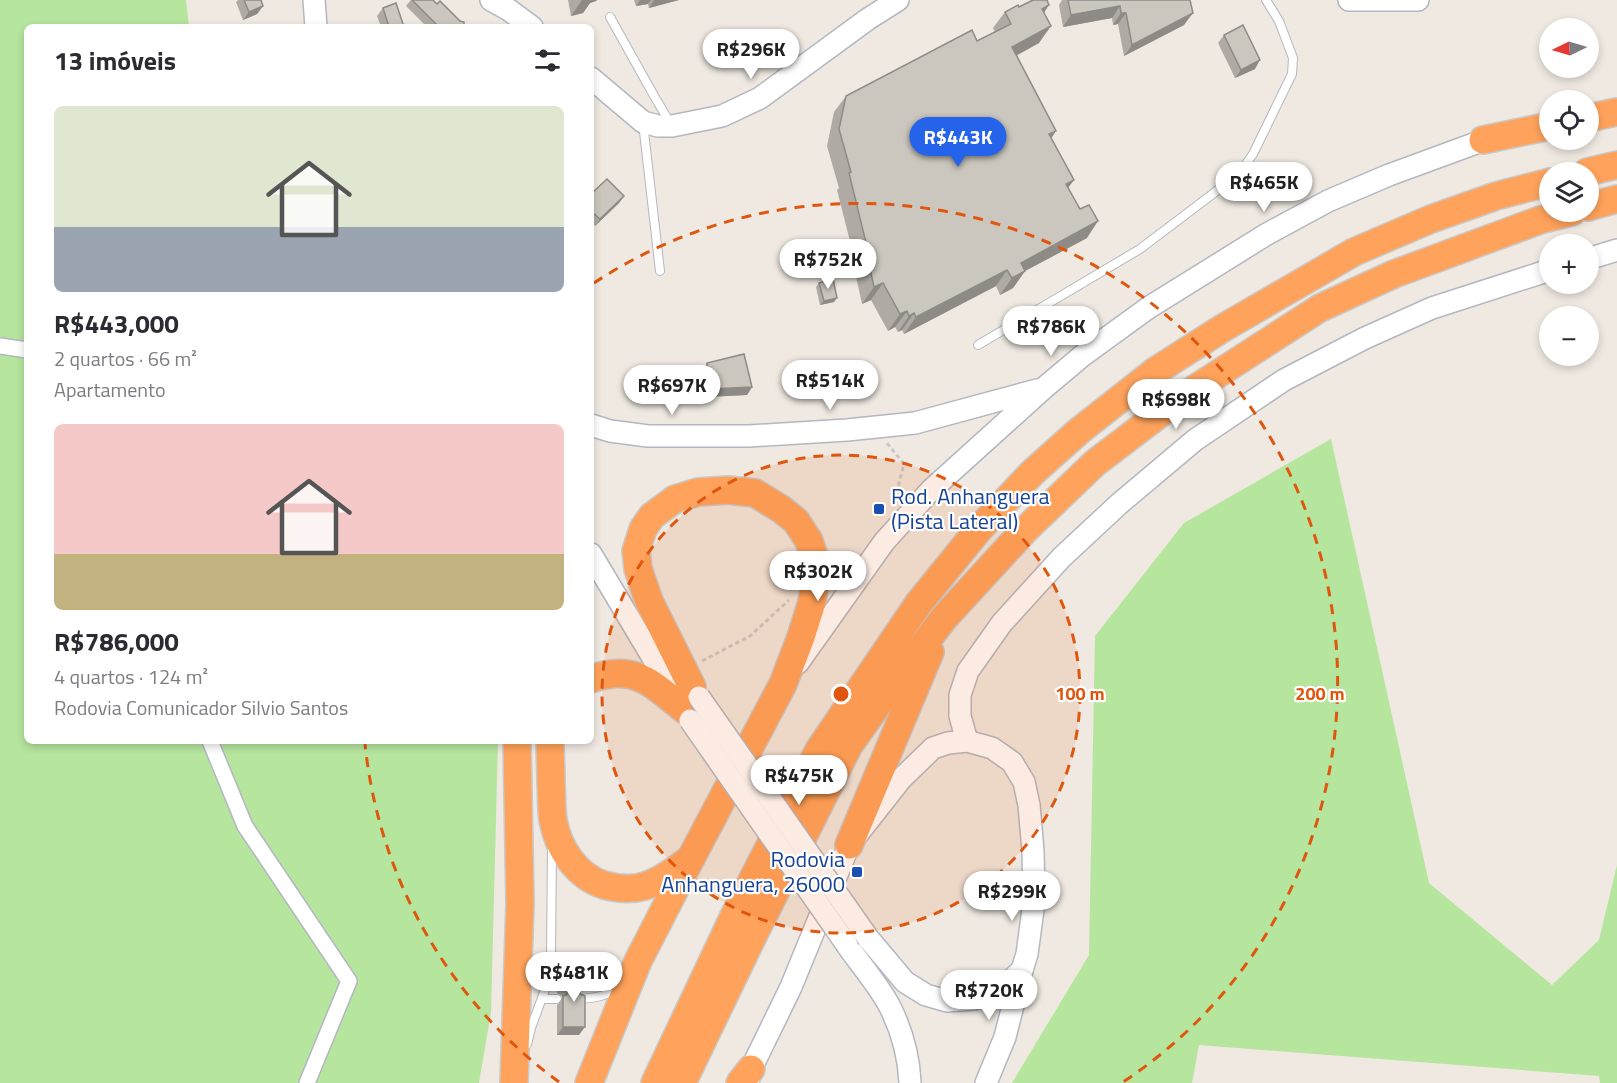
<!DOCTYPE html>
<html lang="pt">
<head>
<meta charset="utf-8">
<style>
	body { margin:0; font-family:"Titillium Web",sans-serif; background:#f7f7f7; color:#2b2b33; height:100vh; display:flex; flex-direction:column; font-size:22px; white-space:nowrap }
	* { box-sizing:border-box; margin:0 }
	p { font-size:20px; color:#7c7c81 }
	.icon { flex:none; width:33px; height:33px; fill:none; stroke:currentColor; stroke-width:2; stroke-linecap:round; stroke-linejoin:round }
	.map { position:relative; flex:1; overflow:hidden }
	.side { position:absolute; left:24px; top:24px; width:570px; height:720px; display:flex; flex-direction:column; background:#fff; border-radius:9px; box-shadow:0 3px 9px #0003 }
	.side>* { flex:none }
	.needle { width:39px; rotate:265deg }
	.fabs { position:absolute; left:1539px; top:18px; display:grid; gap:12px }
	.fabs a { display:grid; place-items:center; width:60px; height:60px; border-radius:50%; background:#fff; box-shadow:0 3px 9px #0003; font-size:30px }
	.price { position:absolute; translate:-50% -51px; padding:0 14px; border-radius:21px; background:#fff; color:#222; font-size:20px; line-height:39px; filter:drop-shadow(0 2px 3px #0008) }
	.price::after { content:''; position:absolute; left:50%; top:36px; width:18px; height:14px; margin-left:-9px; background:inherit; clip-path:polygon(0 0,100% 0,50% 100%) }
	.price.active { background:#2563eb; color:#fff }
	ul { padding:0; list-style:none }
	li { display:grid; align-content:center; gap:12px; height:318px; padding:0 30px }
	li span { display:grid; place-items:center; height:186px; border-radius:9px; color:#555 }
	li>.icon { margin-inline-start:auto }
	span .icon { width:108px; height:108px; fill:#fffc; stroke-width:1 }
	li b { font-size:26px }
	h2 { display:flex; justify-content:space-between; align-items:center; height:72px; padding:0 30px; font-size:26px }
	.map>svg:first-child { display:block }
	.green { fill:#b6e59e }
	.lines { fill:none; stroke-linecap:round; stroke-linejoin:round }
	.lane-casing { stroke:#b4b7c1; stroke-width:10 }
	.street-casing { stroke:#b4b7c1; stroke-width:18 }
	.secondary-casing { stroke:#b4b7c1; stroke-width:24 }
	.highway-casing { stroke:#c9c9c9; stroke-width:30 }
	.path { stroke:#c9c9c9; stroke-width:3; stroke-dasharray:4.5 3; stroke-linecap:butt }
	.lane { stroke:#fff; stroke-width:8 }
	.street { stroke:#fff; stroke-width:15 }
	.secondary { stroke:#fff; stroke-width:21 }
	.highway { stroke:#ffa35c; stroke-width:27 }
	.secondary-bridge-casing { stroke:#b4b7c1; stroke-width:24; stroke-linecap:butt }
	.secondary-bridge { stroke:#fff; stroke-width:21 }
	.wall { fill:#afaba4 }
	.shaded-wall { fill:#8e8b86 }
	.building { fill:#cbc7bf; stroke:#8e8b86; stroke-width:1.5 }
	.ring { fill:none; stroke:#df570e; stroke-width:3; stroke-dasharray:10 8 }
	.transit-dot { fill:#1a4fb4; stroke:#fff; stroke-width:2 }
	.labels { text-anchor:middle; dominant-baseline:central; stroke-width:4.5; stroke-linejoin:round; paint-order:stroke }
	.transit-label { font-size:22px; fill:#164399; stroke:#fff; text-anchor:start }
	.centre { fill:#df570e; stroke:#fff; stroke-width:3 }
	.ring-label { font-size:18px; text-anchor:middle; font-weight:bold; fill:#df570e; stroke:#fff; stroke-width:4.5; stroke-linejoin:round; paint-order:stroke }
</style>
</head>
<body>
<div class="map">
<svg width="1617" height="1083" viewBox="0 0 1617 1083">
	<rect width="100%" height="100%" fill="#efe9e1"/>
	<g class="green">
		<polygon points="0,0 186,0 189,27 27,27 27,741 498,741 491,1012 479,1083 0,1083"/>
		<polygon points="1331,439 1429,883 1552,985 1599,940 1617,865 1617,1083 1600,1083 1599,1076 1199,1045 1192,1083 1012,1083 1089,955 1095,636 1184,523"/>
	</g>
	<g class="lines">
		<defs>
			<g id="lane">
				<polyline points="610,17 653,94 670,123"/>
				<polyline points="643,123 660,271"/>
				<polyline points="978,345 1140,249 1239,174 1253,154 1292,74 1293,58 1279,21 1266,0"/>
				<polyline points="542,999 557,999"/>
				<path d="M 579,999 C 593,998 605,997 617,988"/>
				<polyline points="527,1044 531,1028 546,987 549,974 551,955 552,847"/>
			</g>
			<g id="street">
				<polyline points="0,346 27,350"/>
				<polyline points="210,741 245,826 349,981 307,1083"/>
			</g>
			<g id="secondary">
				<polyline points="314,0 316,27"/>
				<polyline points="491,0 509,10 532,27"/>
				<polyline points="1349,0 1418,0"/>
				<polyline points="591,78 643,122 658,126 672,126 722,116 760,98 868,19 898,0"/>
				<polyline points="1588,259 1617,250"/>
				<polyline points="591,425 610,431 648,436 749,436 847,430 915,423 1037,390"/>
				<polyline points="591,554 678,700"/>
				<polyline points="798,663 884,542 931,490 1044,388 1082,356 1148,308 1267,234 1328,201 1389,175 1498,135"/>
				<polyline points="967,741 960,716 960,695 968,671 1002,623 1062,557 1119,504 1195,440 1284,380 1365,338 1432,308 1550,270"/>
				<path d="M 847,945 C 860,964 880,987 890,1007 C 902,1031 909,1056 910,1083"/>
				<polyline points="748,1082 751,1069 791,987 849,845 901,779 933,748 948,743 967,741 992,748 1012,762 1024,782 1029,805 1033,851 1034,902 1027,954 1022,970 1004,987 974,999 947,1001 926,995 905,982 868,938"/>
				<polyline points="986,1083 1005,1037 1022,970"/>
			</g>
			<g id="highway">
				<polyline points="1588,118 1617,112"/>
				<polyline points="1483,140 1550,126"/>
				<polyline points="1587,172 1617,165"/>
				<polyline points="1588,207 1617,199"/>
				<path d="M 591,679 C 635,663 652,684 685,710"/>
				<path d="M 550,741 C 550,755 551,769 551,783 C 552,795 551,808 553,820 C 558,848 576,876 604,885 C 618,889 632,890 645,886 C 661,881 675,870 689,860"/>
				<polyline points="849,845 930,652"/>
				<polyline points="514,1083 520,903 517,741"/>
				<polyline points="589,1083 638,961 690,860 783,684 801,637 812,602 816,576 815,559 809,541 796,521 781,509 755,493 728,490 698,492 675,499 652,516 643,529 636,551 638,569 649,601 692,687"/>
				<polyline points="655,1083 734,916 819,750 919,603 979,529 1032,473 1079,431 1154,372 1223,328 1354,252 1431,219 1496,196 1550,182"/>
				<polyline points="682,1083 753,936 849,745 884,696 944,618 1024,531 1095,463 1179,399 1320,308 1394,274 1540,220 1572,212"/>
				<polyline points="740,1083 751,1069"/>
			</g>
		</defs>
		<use href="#lane" class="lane-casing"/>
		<use href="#street" class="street-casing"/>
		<use href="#secondary" class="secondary-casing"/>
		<use href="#highway" class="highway-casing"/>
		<g class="path">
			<polyline points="887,443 904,464 894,502"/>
			<polyline points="702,661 750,636 789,600"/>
		</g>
		<use href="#lane" class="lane"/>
		<use href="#street" class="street"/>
		<use href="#secondary" class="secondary"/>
		<use href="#highway" class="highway"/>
		<defs>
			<g id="secondary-bridge">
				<polyline points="699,697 868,938"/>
				<polyline points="690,720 847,945"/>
			</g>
		</defs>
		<use href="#secondary-bridge" class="secondary-bridge-casing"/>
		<use href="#secondary-bridge" class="secondary-bridge"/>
	</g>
	<g class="wall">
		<polygon points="238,0 261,0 263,6 257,14 243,20 236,2"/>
		<polygon points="411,0 433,0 464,27 427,27 406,6"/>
		<polygon points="568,0 597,0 596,1 590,3 583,13 571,16"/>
		<polygon points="634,0 679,0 649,8 648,4 636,6"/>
		<polygon points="1062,0 1190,0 1184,25 1124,56 1118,24 1113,25 1112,18 1063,27 1059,5"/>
		<polygon points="1019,7 1044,13 1039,43 1017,55 1051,138 1068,188 1087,238 1025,271 1013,288 1000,295 996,286 904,334 902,330 898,332 895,327 888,331 871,300 862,304 855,272 857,269 837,190 839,188 827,146 834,112 846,96 977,41 995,32 993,28 1005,12"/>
		<polygon points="383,8 404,27 381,27 377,16"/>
		<polygon points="1224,35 1255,69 1235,78 1218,43"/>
		<polygon points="591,194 624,196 619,203 595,226 591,222"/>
		<polygon points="819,283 834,302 820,305 816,287"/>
		<polygon points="707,363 752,387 747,395 706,397 702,371"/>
		<polygon points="564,977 580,992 579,1035 557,1035 557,1005 562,998 562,996 557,993 558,986"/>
	</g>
	<g class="shaded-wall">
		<polygon points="582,0 597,0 596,1 590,3 583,13 571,16"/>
		<polygon points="640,0 651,0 648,4 636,6"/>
		<polygon points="654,0 679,0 649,8"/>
		<polygon points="1049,5 1038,22 1042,9"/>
		<polygon points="263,6 257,14 243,20 249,12"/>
		<polygon points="1120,6 1112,18 1063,27 1071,15"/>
		<polygon points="1121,13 1126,13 1118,24 1113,25"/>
		<polygon points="1193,13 1184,25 1124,56 1132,45"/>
		<polygon points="1051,26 1039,43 1001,64 1012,47"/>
		<polygon points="1260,60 1255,69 1235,78 1241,70"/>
		<polygon points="1056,131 1045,148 1049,134"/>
		<polygon points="1074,180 1062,196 1066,184"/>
		<polygon points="624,196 619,203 595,226 600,219"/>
		<polygon points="1098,221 1087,238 1012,278 1021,263"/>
		<polygon points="1007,270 996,286 904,334 916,317"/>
		<polygon points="1025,271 1013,288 1000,295 1012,278"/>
		<polygon points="883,283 871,300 862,304 874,287"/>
		<polygon points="837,298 834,302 820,305 824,301"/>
		<polygon points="907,311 895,327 888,331 900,314"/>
		<polygon points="914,313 902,330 898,332 909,316"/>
		<polygon points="752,387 747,395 706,397 711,389"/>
		<polygon points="563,1027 585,1027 579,1035 557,1035"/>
	</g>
	<g class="building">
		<polygon points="244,0 261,0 263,6 249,12"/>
		<polygon points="412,0 433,0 437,4 440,1 460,21 464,22 464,27 439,27"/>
		<polygon points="1033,0 1047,0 1049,5 1042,9 1051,26 1012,47 1056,131 1049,134 1074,180 1066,184 1080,209 1089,205 1098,221 1021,263 1025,271 1012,278 1007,270 916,317 914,313 909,316 907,311 900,314 883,283 874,287 867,255 869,255 849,173 851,172 839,129 846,96 972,30 977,41 1011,24 1005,12 1018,5 1019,7"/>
		<polygon points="1068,0 1190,0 1193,13 1132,45 1126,13 1121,13 1120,6 1071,15"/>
		<polygon points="396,3 404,27 389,27 383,8"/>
		<polygon points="1243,25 1260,60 1241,70 1224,35"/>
		<polygon points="607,179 624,196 600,219 591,211 591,194"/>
		<polygon points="833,279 837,298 824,301 819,283"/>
		<polygon points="744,354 752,387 711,389 707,363"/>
		<polygon points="564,977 585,977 585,984 581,986 579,990 580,994 585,996 585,1027 563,1027 563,996 566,995 569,991 568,987 563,985"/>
	</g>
	<circle cx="841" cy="694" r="239" fill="#df570e" fill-opacity=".12"/>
	<g class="ring">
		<circle cx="841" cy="694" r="239"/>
		<path d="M559 1082A479 479 0 0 1 365 744M594 283A479 479 0 0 1 1123 1082"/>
	</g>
	<g class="transit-dot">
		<rect x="873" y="503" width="12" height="12" rx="3"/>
		<rect x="851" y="866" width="12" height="12" rx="3"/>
	</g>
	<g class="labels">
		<g class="transit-label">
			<text x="891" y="496">Rod. Anhanguera<tspan x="891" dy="25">(Pista Lateral)</tspan></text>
			<text x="845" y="859" text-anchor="end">Rodovia<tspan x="845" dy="25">Anhanguera, 26000</tspan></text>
		</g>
	</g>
	<circle cx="841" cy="694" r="9" class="centre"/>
	<g class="ring-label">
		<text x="1080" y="700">100 m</text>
		<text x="1320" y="700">200 m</text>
	</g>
</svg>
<div class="fabs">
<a><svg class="needle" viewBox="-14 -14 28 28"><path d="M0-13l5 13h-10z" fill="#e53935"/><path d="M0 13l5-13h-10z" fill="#7c7c81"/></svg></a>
<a><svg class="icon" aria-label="locate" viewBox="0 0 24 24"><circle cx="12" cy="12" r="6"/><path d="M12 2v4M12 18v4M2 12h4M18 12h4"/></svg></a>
<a><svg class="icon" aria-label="layers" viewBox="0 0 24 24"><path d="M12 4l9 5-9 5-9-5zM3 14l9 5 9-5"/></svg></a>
<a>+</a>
<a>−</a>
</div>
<b class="price" style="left:751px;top:80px">R$296K</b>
<b class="price active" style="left:958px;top:168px">R$443K</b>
<b class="price" style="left:1264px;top:213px">R$465K</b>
<b class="price" style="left:828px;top:290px">R$752K</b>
<b class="price" style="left:1051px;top:357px">R$786K</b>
<b class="price" style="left:830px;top:411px">R$514K</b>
<b class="price" style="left:672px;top:416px">R$697K</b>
<b class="price" style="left:1176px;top:430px">R$698K</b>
<b class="price" style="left:818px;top:602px">R$302K</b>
<b class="price" style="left:799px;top:806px">R$475K</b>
<b class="price" style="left:1012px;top:922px">R$299K</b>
<b class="price" style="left:574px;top:1003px">R$481K</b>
<b class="price" style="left:989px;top:1021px">R$720K</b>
<section class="side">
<h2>13 imóveis<svg class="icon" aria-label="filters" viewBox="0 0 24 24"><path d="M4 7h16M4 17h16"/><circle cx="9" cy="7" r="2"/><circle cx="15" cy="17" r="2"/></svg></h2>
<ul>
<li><span style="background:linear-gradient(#dfe7d0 65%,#9aa5b1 0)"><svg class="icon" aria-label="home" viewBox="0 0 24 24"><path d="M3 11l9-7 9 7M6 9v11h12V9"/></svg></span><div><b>R$443,000</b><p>2 quartos · 66 m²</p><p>Apartamento</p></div></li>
<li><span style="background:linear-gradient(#f6c9c9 70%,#c2b280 0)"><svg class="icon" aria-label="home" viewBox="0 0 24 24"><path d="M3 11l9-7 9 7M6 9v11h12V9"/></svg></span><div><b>R$786,000</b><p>4 quartos · 124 m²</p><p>Rodovia Comunicador Silvio Santos</p></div></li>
</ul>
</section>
</div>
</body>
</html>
